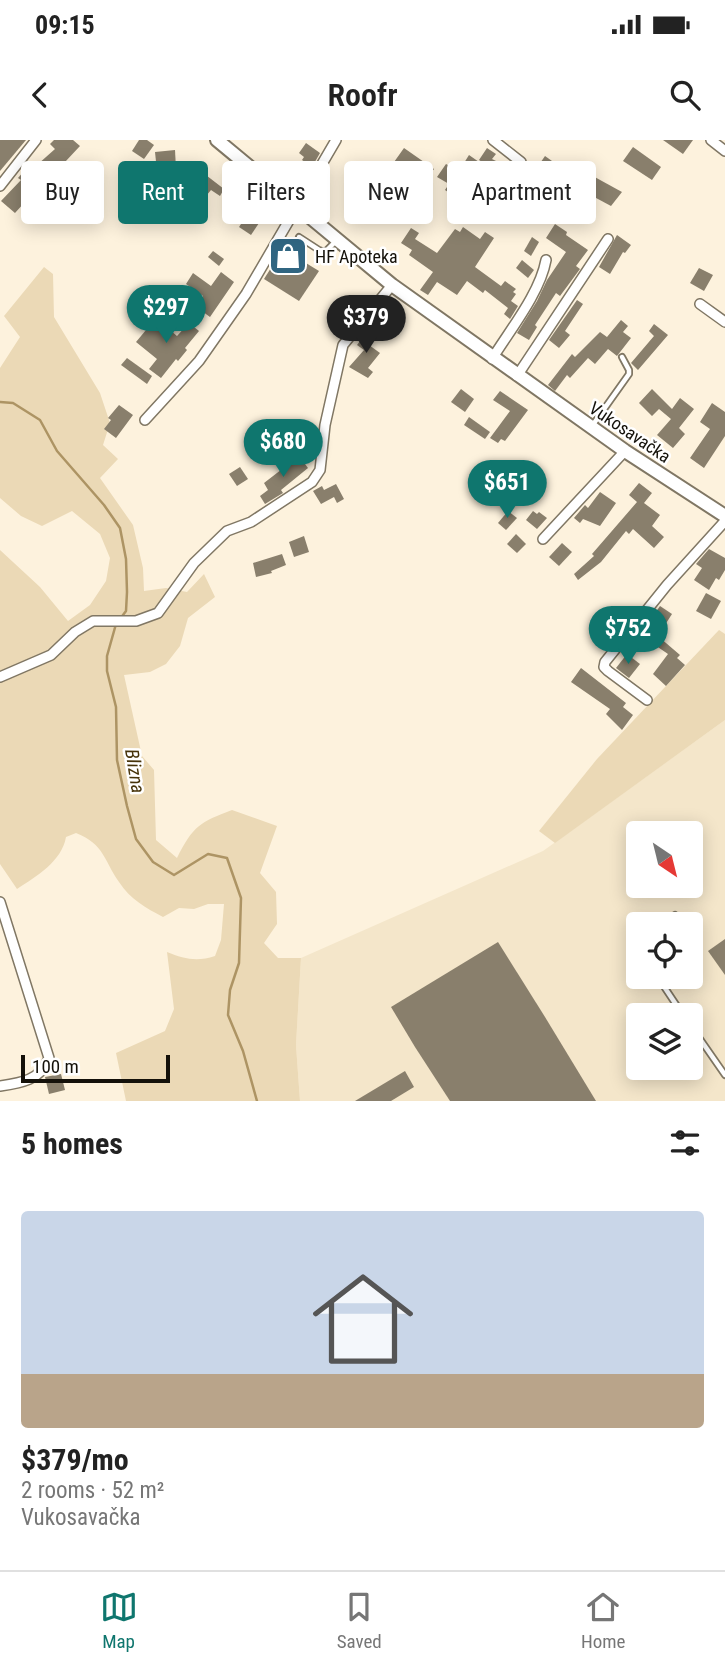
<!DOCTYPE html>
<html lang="en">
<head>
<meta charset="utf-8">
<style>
	body { margin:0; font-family:"Roboto Condensed",sans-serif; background:#f2f2f2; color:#222; height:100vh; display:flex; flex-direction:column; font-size:26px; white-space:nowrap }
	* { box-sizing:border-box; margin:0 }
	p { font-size:23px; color:#767676 }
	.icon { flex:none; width:38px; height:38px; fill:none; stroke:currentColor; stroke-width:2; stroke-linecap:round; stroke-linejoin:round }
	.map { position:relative; height:961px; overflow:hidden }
	.drawer { display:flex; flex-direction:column; background:#fff; flex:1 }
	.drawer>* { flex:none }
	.hud { position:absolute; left:21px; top:21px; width:684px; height:63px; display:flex; gap:14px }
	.needle { width:46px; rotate:145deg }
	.fabs { position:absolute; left:626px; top:681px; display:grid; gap:14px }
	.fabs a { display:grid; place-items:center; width:77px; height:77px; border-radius:7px; background:#fff; box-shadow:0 4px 18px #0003; font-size:35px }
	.scale { position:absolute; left:21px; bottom:18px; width:149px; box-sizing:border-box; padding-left:7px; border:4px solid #14110a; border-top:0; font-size:19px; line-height:24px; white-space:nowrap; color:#14110a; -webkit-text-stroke:5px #fff; paint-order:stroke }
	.price { position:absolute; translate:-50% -60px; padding:0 16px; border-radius:24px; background:#0f766e; color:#fff; font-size:23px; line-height:46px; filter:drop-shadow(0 2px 4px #0008) }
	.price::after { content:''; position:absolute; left:50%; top:42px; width:21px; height:16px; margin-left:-10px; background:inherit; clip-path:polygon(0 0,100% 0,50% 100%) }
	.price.current { background:#222; color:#fff }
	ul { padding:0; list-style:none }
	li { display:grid; align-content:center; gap:14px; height:371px; padding:0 21px }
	li span { display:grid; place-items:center; height:217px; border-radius:7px; color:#555 }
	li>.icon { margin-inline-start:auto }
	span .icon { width:126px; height:126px; fill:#fffc; stroke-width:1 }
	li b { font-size:30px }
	h2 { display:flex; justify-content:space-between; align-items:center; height:84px; padding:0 21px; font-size:30px }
	.pill { padding:0 24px; border-radius:7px; background:#fff; box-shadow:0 4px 18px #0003; font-size:24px; line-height:63px }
	.pill.current { background:#0f766e; color:#fff }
	.status { display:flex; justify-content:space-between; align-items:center; height:49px; padding:0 35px; background:#fff; direction:ltr }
	.status svg { height:19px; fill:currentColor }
	header { display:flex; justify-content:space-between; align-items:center; height:91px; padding:0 21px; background:#fff; font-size:32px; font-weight:600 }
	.dock { display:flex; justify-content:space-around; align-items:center; height:98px; border-top:2px solid #e0e0e0; background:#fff; font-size:19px; color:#767676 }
	.dock a { display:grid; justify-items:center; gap:4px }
	.dock .current { color:#0f766e }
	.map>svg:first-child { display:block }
	.built { fill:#f4e6ca; fill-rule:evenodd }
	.green { fill:#ebd9b6 }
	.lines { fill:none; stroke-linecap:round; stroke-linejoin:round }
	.stream { stroke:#ad9464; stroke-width:2.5 }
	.building { fill:#897f6c }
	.lane-casing { stroke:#807764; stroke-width:8 }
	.street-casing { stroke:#807764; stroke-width:12 }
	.secondary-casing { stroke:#807764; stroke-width:16 }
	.lane { stroke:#fff; stroke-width:4.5 }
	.street { stroke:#fff; stroke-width:9 }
	.secondary { stroke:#fff; stroke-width:12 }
	.labels { text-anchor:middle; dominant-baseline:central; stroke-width:5; stroke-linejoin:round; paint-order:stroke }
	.poi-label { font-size:18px; fill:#14110a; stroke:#fff; text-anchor:start }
	.street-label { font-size:18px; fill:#14110a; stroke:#fff }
	.water-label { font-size:19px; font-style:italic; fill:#46330a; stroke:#fff }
</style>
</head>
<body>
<div class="status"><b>09:15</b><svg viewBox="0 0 49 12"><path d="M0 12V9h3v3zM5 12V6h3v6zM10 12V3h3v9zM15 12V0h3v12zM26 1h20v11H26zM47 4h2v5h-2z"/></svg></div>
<header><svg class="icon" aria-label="back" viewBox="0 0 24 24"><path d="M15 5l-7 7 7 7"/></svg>Roofr<svg class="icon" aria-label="search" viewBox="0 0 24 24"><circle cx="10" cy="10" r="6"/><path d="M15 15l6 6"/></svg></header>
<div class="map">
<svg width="725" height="961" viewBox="0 0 725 961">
	<rect width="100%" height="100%" fill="#fdf2dd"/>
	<path class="built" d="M 725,580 L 725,961 L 300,961 L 296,905 L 301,818 L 543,711 ZM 639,693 L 691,693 L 691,746 L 639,746 ZM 639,784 L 691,784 L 691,836 L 639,836 ZM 639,875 L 691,875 L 691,928 L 639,928 Z"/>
	<g class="green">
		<path d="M 44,127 L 53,134 L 54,177 L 100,253 L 110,283 L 103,305 L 118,319 L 100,338 L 133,385 L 143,428 L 144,451 L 166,448 L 187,452 L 204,434 L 215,457 L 188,478 L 180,506 L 166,524 L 150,532 L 124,535 L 142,616 L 154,630 L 156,700 L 177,718 C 193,686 200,682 232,670 L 277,686 L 260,733 L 276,752 L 277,784 L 264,803 L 278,818 L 301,818 L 296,905 L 300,961 L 126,961 L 116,913 L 165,891 L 174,869 L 167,812 C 184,819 197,822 215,816 L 221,800 L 224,764 L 208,764 L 194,769 L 179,768 L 163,777 C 146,768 130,759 119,742 C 103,719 105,705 76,693 L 66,697 C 62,721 37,736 17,749 L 0,724 L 0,410 L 40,447 L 68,481 L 90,465 L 106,441 L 110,418 L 100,394 L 72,371 L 42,386 L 21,376 L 0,358 L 0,228 L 20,197 L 4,176 Z"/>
		<polygon points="719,490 725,494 725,580 555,703 539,691 597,619"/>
	</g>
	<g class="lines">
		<g class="stream">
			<polyline points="0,262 13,263 40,280 57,311 104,365 120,388 126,419 127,452 126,471 120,479"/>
			<polyline points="116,484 107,516 107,531 116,567 117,620 127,666 136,699 153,722 174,735 208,714 227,718 241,758 239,823 230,850 228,875 243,911 257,961"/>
		</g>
	</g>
	<g class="building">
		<polygon points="0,0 26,0 0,31"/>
		<polygon points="54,0 73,0 80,6 65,22 88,43 81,50 60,30 37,54 34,52 15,73 1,61 21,40 18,38 25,30 28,33 55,9 50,4"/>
		<polygon points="139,0 147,0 154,5 144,19 132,11"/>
		<polygon points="663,0 693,0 683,14"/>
		<polygon points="306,3 320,13 312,27 302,20 304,17 299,13"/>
		<polygon points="633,7 661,27 652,40 623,21"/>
		<polygon points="404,8 434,29 421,47 398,31 385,51 377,46"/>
		<polygon points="487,8 496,14 492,19 496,21 491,28 479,20"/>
		<polygon points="175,10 176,29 157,31 155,12"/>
		<polygon points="469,15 479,22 469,38 492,55 480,72 469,63 471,60 458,50 454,56 445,50 449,44 437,37 446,24 459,31"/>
		<polygon points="545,16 552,21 539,39 532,35"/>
		<polygon points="189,22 224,49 220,56 211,50 206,56 177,37"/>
		<polygon points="591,35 622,52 611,66 583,51"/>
		<polygon points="144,42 162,55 152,68 134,56"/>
		<polygon points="368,58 382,68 371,82 358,73"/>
		<polygon points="247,75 259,83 251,95 239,87"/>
		<polygon points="555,84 567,92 566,95 588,110 576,126 580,129 560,156 556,153 535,185 537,187 529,200 517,193 537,161 547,140 566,112 546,98"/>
		<polygon points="463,87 480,99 485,92 494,98 475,127 501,146 505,141 516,149 513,152 516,154 511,161 518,166 510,179 504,174 508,168 485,150 483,153 467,141 457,155 437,142 428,155 420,150 433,132 409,115 412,110 401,103 411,88 419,93 415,99 437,113 455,89 460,92"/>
		<polygon points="617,95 631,105 625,113 623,112 610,134 599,127"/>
		<polygon points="532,97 539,102 531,116 524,111"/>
		<polygon points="283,109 319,131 299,161 264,139"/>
		<polygon points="213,111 224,119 219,126 208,117"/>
		<polygon points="522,120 534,130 528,138 516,128"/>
		<polygon points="699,128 713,135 704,151 690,143"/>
		<polygon points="221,132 234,142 210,177 195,166 203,156 186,144 193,133 211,146"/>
		<polygon points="577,160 583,164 565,191 570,195 559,208 549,200"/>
		<polygon points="156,178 177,196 189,183 199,191 185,208 187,210 178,221 176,219 161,238 149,229 157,219 136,202"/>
		<polygon points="621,180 628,186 623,192 631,198 617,216 608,209 595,224 588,218 570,238 567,235 555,251 548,245 572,214 575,217 600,192 607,197"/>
		<polygon points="654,184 668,195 638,230 631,223 654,196 649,191"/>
		<polygon points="371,187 378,193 369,205 380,213 368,228 373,232 368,238 349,227 364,210 357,205"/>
		<polygon points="127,218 152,236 147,244 121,225"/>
		<polygon points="461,249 474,259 465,272 451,262"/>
		<polygon points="652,249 672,269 680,258 694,269 679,288 685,294 673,308 657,295 671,279 659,269 652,276 639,263"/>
		<polygon points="500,251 528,270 505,301 501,299 498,303 490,298 510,271 493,260"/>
		<polygon points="712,263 725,272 725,296 704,328 690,318 710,289 700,282"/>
		<polygon points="119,265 133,275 116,298 104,289 111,280 108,278"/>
		<polygon points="469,277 490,292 485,299 464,285"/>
		<polygon points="299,316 308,328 281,350 283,353 265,364 260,356 268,350 264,343"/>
		<polygon points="240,327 248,339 237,346 229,334"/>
		<polygon points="639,343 652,353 644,363 660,375 652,386 664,397 654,408 633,389 629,394 626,391 601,422 578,440 574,434 594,416 592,414 637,362 629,355"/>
		<polygon points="336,344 344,359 337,363 334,357 321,364 313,351 322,346 324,350"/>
		<polygon points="600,352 616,363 600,386 583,379 580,383 574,378 585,365 588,368"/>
		<polygon points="508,371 517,378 506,390 498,383"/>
		<polygon points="533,371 537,374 539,372 547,378 537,389 526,380"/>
		<polygon points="516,394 526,404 517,413 507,404"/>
		<polygon points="304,396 309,412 294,417 289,402"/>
		<polygon points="562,403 572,412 559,426 549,417"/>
		<polygon points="709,409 725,418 725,430 719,440 716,438 709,450 694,440 702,428 696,424"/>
		<polygon points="282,414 286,425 271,431 272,433 256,437 253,423"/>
		<polygon points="706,453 721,461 711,479 696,471"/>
		<polygon points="660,466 672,474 663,488 651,479"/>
		<polygon points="652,491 680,515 677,518 685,525 666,546 653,534 668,514 646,499"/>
		<polygon points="627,514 640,524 629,538 616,528"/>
		<polygon points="581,528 626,563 623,567 633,575 622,590 606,574 610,569 571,542"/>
		<polygon points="725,799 725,835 708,811"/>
		<polygon points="498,802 545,877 596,961 450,961 415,907 391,867"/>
		<polygon points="405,931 414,947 391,961 355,961"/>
		<polygon points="61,934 65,950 49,954 45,937"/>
	</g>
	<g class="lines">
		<defs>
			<g id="lane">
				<polyline points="299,97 319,110 325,112 337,100"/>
				<polyline points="592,286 629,234 629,230 622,217"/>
				<polyline points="663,784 675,775"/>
				<polyline points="639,806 639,811"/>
				<polyline points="657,836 683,875"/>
				<polyline points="691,886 725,935"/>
			</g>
			<g id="street">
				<polyline points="493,0 521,22"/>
				<polyline points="711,0 725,11"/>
				<polyline points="0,46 36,0"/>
				<polyline points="700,164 725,182"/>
				<path d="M 492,219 C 510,190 540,153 546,120"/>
				<polyline points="517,236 608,99"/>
				<polyline points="145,280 199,221 246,154 336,0"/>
				<polyline points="543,399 625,311"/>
				<polyline points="0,537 51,515 75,492 93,481 136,481 158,473 194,423 227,391 251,382 312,342 320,330 325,285 343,205 392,145"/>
				<polyline points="647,560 608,531 604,527 605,522 667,445 725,381"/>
				<path d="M 0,762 L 49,918 C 41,940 21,943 0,946"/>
			</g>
			<polyline id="secondary" points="217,0 392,145 625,311 725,376"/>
		</defs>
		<use href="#lane" class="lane-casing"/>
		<use href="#street" class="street-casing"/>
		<use href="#secondary" class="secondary-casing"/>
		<use href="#lane" class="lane"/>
		<use href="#street" class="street"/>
		<use href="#secondary" class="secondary"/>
	</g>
	<defs>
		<symbol id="shop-square" viewBox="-11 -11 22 22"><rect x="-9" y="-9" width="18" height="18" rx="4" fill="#306581" stroke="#fff"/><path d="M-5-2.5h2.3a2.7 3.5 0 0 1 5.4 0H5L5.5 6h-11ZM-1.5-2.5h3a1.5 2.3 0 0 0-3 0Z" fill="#fff"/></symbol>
	</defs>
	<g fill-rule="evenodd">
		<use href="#shop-square" x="266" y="94" width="44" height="44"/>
	</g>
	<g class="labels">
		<g class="poi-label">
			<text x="315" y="116">HF Apoteka</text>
		</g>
		<g class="street-label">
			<text transform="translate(630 292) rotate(34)">Vukosavačka</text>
		</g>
		<g class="water-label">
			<text transform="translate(135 631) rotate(81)">Blizna</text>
		</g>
	</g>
</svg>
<div class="fabs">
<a><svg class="needle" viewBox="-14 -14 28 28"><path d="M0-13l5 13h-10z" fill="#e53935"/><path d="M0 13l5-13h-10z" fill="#767676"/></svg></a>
<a><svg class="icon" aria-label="locate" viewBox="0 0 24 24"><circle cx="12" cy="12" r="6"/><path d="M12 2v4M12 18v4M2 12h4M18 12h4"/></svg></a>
<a><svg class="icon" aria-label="layers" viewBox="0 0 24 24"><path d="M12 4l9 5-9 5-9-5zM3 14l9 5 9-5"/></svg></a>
</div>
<div class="scale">100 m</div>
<b class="price" style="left:166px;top:205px">$297</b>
<b class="price current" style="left:366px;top:215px">$379</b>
<b class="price" style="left:283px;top:339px">$680</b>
<b class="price" style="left:507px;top:380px">$651</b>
<b class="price" style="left:628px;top:526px">$752</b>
<div class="hud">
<a class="pill">Buy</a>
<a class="pill current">Rent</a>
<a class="pill">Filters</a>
<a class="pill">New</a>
<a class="pill">Apartment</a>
</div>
</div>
<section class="drawer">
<h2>5 homes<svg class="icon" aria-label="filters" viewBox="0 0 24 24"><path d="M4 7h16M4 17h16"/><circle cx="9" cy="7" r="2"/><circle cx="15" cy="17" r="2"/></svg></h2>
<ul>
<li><span style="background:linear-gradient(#c9d6e8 75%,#b9a48a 0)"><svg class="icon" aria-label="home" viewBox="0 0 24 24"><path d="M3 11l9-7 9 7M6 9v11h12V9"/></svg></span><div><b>$379/mo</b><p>2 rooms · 52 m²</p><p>Vukosavačka</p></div></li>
</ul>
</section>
<nav class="dock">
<a class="current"><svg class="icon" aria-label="map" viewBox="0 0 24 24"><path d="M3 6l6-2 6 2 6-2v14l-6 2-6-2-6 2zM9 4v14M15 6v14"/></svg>Map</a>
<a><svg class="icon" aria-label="saved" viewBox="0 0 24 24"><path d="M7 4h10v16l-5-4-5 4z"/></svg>Saved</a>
<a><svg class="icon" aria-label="home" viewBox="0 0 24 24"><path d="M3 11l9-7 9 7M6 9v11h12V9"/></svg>Home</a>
</nav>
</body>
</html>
